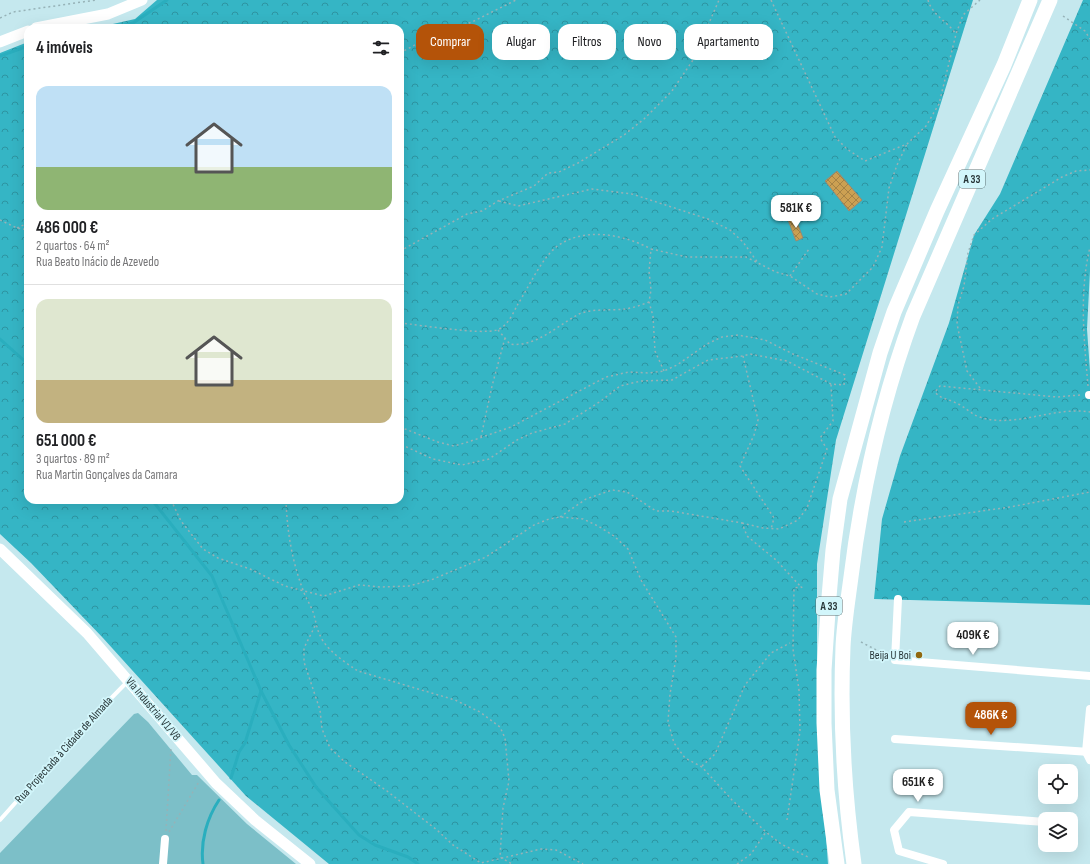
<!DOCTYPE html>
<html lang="pt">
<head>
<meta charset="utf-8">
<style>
	body { margin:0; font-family:"Sofia Sans Condensed",sans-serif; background:#f2f2f2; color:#202124; height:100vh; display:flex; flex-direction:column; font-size:15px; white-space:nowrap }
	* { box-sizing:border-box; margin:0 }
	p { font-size:13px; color:#757577 }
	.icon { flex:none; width:22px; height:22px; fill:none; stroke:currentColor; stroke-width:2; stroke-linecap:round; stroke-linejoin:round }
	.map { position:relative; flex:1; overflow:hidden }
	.sheet { position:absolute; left:24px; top:24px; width:380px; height:480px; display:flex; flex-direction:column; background:#fff; border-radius:12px; box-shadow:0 4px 16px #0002 }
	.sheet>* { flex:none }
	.top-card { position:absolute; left:416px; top:24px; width:380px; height:36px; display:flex; gap:8px }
	.buttons { position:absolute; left:1038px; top:764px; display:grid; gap:8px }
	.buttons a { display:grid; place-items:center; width:40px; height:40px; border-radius:8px; background:#fff; box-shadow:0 4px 16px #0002; font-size:20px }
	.price { position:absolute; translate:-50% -34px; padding:0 9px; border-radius:8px; background:#fff; color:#222; font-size:13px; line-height:26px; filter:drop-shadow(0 1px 2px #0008) }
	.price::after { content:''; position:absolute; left:50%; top:24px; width:12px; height:9px; margin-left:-6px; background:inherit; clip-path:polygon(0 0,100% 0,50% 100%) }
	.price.active { background:#b45309; color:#fff }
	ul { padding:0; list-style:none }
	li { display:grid; align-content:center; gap:8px; height:212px; padding:0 12px }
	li+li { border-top:1px solid #e0e0e0 }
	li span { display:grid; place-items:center; height:124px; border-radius:12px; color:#555 }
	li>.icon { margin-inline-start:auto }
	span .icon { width:72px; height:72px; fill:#fffc; stroke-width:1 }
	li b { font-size:17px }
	h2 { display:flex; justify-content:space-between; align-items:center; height:48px; padding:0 12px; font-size:17px }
	.tag { padding:0 14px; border-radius:12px; background:#fff; box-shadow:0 4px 16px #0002; font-size:14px; line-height:36px }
	.tag.active { background:#b45309; color:#fff }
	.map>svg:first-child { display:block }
	.green { fill:#7cbfc8 }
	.forest { fill:url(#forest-crowns) }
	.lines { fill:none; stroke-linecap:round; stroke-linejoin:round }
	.stream { stroke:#2aaebe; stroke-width:3 }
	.building { fill:url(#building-cross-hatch); stroke:#988a73 }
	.path { stroke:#96b2b7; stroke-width:1.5; stroke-dasharray:2 3; stroke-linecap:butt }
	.lane { stroke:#fff; stroke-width:4 }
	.street { stroke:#fff; stroke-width:8 }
	.secondary { stroke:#fff; stroke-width:11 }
	.highway { stroke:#fff; stroke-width:15 }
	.poi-dot { fill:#916810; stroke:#d2f6fb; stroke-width:1.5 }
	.labels { text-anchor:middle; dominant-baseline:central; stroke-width:3.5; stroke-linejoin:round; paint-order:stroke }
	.shield { fill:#d2f6fb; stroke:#5c7073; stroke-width:1 }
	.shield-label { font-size:11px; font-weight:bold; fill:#293739 }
	.poi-label { font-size:12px; fill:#293739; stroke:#d2f6fb; text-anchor:end }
	.street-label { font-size:12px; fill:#293739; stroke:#d2f6fb }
</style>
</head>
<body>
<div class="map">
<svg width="1090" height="864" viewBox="0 0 1090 864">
	<defs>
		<pattern id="forest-crowns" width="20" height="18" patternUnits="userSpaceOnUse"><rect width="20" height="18" fill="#35b5c5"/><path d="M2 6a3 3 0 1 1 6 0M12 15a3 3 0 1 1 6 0" fill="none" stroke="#2d94a1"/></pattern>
		<pattern id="building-cross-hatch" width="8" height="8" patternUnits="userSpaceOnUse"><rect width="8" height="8" fill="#cca052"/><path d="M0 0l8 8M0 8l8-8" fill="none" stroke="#a68345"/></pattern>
	</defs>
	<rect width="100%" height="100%" fill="#c5e8ee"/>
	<polygon class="green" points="138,713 148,722 192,775 197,775 247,824 296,864 0,864 0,853 134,714"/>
	<g class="forest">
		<polygon points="157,0 973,0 836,440 817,564 817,713 828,864 329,864 246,796 103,638 31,563 0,534 0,53 28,42 28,500 400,500 400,28 95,28 135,19"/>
		<polygon points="1083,0 1090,0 1090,271 1087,329 1090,371 1090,605 874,599 882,519 900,456 949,323 974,235 1000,194"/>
	</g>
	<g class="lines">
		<g class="stream">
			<polyline points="114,28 133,23 167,0"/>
			<polyline points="0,56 28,46"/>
			<polyline points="0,339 28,364"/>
			<polyline points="152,500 212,576 261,691 289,745 316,787 359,835 375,845 408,857 418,864"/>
			<polyline points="231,778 239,752 245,743 261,691"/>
			<path d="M 203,864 C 200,842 207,818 219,800"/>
		</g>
	</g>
	<g class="building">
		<polygon points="837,171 862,200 849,211 825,181"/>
		<polygon points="795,217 803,238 796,241 788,220"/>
	</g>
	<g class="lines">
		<g class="path">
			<polyline points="771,0 835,137 847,149 865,161 907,144 926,126 939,104 956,34 963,15 980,0"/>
			<path d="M 928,0 C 932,15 948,22 956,34"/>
			<polyline points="1063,16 1085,31 1090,39"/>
			<polyline points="0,18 13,12 96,0"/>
			<polyline points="400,53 426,39 472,22 516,0"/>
			<polyline points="499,201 518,206 592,189 632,194 708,219 730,230 743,242 758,263"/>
			<polyline points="0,220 17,228 28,230"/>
			<polyline points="17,228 28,223"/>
			<polyline points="400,251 467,214 482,211 498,201 534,186 548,173 559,172 578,163 624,135 644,119 672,91 693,60 719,0"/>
			<polyline points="790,276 809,249"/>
			<path d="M 400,323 C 421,325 480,335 497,330 C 508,326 513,313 518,304 C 528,288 541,260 555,248 C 582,226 623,234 651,249"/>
			<path d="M 498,330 L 510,344 C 535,348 558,325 579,314 C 593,308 611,311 625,309 C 633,308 641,305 649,302"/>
			<polyline points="743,356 758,420 754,435 740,466 774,518 771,529"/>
			<polyline points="664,371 655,351 653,316 649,302 651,290 649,271 651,249 687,257 746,257 776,272 790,276 817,294 830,297 846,294 873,267 882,247 889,188 897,165 907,144"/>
			<path d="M 1088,386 C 1084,339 1079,293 1090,247"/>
			<polyline points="980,388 967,371 957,324 958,305 964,286 968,253 974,235 992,219 1062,177 1076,171 1090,170"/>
			<path d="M 1080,395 L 1057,397 L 940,386 L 935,392 C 940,399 949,399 956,403 C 964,406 970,413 977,416 C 1012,430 1052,406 1090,412"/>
			<polyline points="400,427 438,442 454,446 468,442 511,427 606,377 629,372 649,373 664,371 677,365 707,344 722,337 738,335 765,340 793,354 845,375 844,385 831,384 787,361 750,354 743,356 708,360 672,380 641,381 620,386 601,401 565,424 532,433 517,440 489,459 462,465 433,459 400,444"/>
			<polyline points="481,437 492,386 505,338"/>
			<polyline points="171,500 181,521 203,549 218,558 250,569 285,586 324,596 359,585 381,587 409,586 431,580 486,557 534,525 549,519 560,517 583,519 598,526 614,536 628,549 641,580 676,637 676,658 670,694 668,722 674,743 685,758 702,767 732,800 766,832 781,844 808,857"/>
			<path d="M 286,500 C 287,531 292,561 303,590 C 306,599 312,607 314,615 C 317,626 317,631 323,641 C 331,653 346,663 358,671 L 455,700 L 480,712 L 500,727 L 505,738 L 509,781 L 503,808 L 500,857 L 512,864"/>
			<polyline points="560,517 586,499 612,490 627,492 656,511 671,511 742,523 747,536 776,560 801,587"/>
			<polyline points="904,522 1010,507 1090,492"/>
			<polyline points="742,523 763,528 779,529 798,520 807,508 827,449 820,438 833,421 831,384"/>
			<polyline points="315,626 304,648 304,662 320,710 322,729 330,748 345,762 387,791 437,830 453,845 481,863 541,849 556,850 583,864"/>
			<polyline points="861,642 886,655"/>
			<polyline points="702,766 715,754 745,685 771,653 790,643"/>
			<polyline points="787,820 800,731 799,690 793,649 794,588 801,587 805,589"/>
			<polyline points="166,831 171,747"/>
			<polyline points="169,832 200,780"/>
			<polyline points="737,864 751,854 766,832"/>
		</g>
		<polyline class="lane" points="0,820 83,727 127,682"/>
		<g class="street">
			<polyline points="1089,395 1090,395"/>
			<polyline points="898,599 895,660 1090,676"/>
			<polyline points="1090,709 1086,752 1090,760"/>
			<polyline points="895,739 1090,752"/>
			<polyline points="1071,824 1073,824"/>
			<polyline points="163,864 165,839"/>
			<polyline points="943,864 899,851 894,830 909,812 1045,822"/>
		</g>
		<g class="secondary">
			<polyline points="36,28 108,14 142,0"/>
			<polyline points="0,42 28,31"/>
			<polyline points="0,549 87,633 216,783 255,820 310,864"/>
		</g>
		<g class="highway">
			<polyline points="837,864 827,790 824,723 824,670 829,597 833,550 840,499 880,353 894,312 937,211 1004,65 1030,0"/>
			<path d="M 854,864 C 844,792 840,720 843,647 C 844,624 848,600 851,577 C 862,488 882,400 913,316 L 1050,0"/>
		</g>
	</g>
	<circle class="poi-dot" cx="919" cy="655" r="4"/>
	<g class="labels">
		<g class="shield">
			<rect x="959" y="170" width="26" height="18" rx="3"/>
			<rect x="816" y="597" width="26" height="18" rx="3"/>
		</g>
		<g class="shield-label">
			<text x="972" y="179">A 33</text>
			<text x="829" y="606">A 33</text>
		</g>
		<g class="poi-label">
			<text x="911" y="655">Beija U Boi</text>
		</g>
		<g class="street-label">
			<text transform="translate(153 709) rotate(50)">Via Industrial V1/V8</text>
			<text transform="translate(64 750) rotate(-48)">Rua Projectada à Cidade de Almada</text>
		</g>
	</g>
</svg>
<div class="buttons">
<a><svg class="icon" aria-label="locate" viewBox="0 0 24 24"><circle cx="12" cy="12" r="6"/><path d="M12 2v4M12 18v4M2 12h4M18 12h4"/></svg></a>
<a><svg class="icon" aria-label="layers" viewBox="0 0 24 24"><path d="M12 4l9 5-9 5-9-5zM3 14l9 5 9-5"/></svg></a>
</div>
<b class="price" style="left:796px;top:229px">581K €</b>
<b class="price" style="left:973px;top:656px">409K €</b>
<b class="price active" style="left:991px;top:736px">486K €</b>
<b class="price" style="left:918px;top:803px">651K €</b>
<div class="top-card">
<a class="tag active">Comprar</a>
<a class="tag">Alugar</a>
<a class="tag">Filtros</a>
<a class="tag">Novo</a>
<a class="tag">Apartamento</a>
</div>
<section class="sheet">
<h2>4 imóveis<svg class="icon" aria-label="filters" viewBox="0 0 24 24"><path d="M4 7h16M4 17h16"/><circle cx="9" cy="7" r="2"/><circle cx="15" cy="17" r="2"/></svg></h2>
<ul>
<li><span style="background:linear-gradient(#bfe0f5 65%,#8fb573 0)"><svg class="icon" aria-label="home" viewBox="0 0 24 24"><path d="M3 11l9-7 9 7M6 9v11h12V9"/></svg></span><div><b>486 000 €</b><p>2 quartos · 64 m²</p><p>Rua Beato Inácio de Azevedo</p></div></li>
<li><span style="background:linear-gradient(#dfe7d0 65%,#c2b280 0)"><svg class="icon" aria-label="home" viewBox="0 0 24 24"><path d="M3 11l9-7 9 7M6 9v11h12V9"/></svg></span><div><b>651 000 €</b><p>3 quartos · 89 m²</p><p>Rua Martin Gonçalves da Camara</p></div></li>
</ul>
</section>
</div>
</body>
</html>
